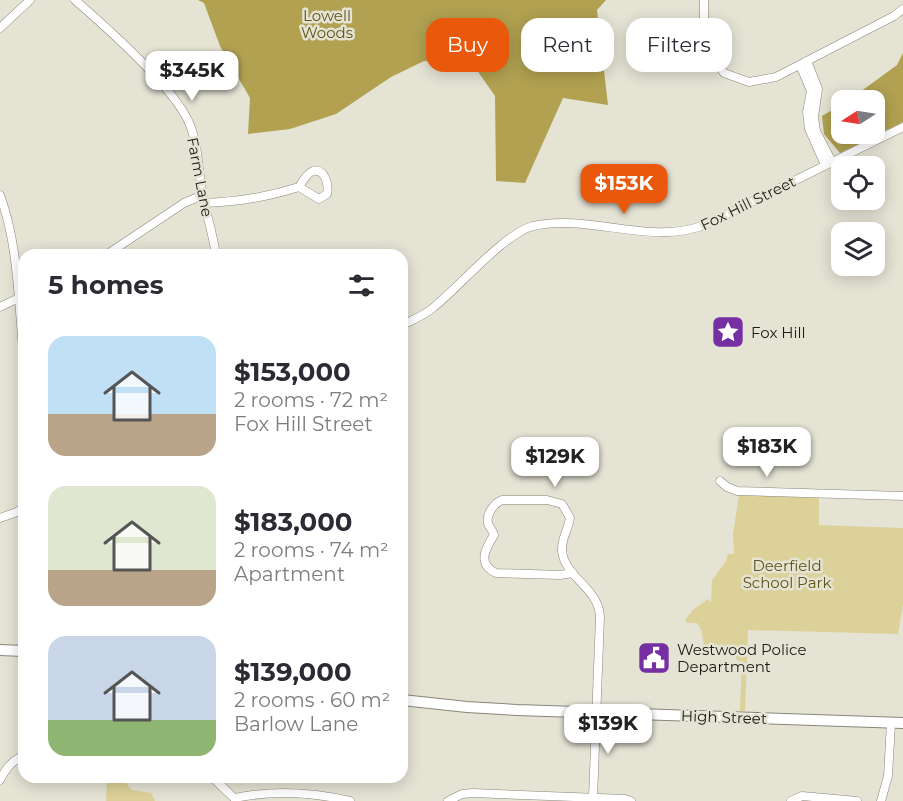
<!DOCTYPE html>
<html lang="en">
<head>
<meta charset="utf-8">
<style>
	body { margin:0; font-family:Montserrat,sans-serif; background:#f7f7f7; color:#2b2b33; height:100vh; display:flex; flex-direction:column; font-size:22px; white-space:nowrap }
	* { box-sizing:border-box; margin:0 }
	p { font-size:20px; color:#7c7c81 }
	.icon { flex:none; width:33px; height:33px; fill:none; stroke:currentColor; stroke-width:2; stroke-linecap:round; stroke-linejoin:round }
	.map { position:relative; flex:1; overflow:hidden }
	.side { position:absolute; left:18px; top:249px; width:390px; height:534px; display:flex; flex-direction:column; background:#fff; border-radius:18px; box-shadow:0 3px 15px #0003 }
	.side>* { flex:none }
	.banner { position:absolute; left:426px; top:18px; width:387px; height:54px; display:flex; gap:12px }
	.needle { width:39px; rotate:258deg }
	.tools { position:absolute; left:831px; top:90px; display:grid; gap:12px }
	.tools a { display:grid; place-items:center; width:54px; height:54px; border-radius:12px; background:#fff; box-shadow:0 3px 15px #0003; font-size:30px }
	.price { position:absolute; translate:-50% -51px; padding:0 14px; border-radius:12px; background:#fff; color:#222; font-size:20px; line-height:39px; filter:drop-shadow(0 2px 3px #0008) }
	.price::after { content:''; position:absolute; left:50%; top:36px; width:18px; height:14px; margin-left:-9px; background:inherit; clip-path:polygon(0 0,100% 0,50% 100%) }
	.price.selected { background:#ea580c; color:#fff }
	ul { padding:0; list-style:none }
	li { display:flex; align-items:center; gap:18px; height:150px; padding:0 30px }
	li span { display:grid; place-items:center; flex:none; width:168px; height:120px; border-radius:18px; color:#555 }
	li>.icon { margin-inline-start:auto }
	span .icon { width:72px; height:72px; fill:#fffc; stroke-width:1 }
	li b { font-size:26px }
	h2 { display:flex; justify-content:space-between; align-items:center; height:72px; padding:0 30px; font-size:26px }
	.chip { padding:0 21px; border-radius:18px; background:#fff; box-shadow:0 3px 15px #0003; font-size:21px; line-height:54px }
	.chip.selected { background:#ea580c; color:#fff }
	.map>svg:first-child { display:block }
	.green { fill:#dcd198 }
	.forest { fill:#b1a151 }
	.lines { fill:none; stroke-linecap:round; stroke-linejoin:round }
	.minor-casing { stroke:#898679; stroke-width:9 }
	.major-casing { stroke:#898679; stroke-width:12 }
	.minor { stroke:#fff; stroke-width:8 }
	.major { stroke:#fff; stroke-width:10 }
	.labels { text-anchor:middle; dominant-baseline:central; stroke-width:5; stroke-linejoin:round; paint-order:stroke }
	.park-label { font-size:15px; fill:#5f5518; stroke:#e5e3d4 }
	.street-label { font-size:15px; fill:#1c1b15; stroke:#e5e3d4 }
	.poi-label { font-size:15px; fill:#1c1b15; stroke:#e5e3d4; text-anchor:start }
</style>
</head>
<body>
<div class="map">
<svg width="903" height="801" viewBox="0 0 903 801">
	<rect width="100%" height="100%" fill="#e5e3d4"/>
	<g class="green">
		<path d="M 739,495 L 819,498 L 819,525 L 903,528 L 903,604 L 898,634 L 748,630 L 745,711 L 740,711 L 742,656 L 741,662 L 737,660 C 730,643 719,650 704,645 L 701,629 L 697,623 L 686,623 L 685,620 L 693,610 L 708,599 L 711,602 L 712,580 L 726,561 L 728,554 L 734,554 L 733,534 Z"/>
		<polygon points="107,777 122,777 131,790 151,793 155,801 106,801"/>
	</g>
	<g class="forest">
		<polygon points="198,0 606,0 597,10 608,105 563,98 525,183 496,181 495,96 474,66 424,61 391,77 336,114 290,129 248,134 250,98 220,46 204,3"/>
		<polygon points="903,53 903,122 840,153 824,134 822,116 841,105 842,134 874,134 874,100 849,100 897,65"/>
	</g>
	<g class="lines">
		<defs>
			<g id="minor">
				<path d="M 75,0 C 105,26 176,89 190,125 C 199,147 198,173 203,197 C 207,216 213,235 216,255"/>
				<polyline points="704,0 704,33 710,54 724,73 749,82 776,77 894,16 903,9"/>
				<polyline points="0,28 30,0"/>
				<polyline points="807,61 818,89 814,117 816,131 832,162"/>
				<polyline points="800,65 811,91 807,112 809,129 825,165"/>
				<path d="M 0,195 C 19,247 18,303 24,358"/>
				<path d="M 204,203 C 236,202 268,197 299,187 L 319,199 L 327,194 C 329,185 325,168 313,171 C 307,173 302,182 299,187"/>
				<polyline points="106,255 184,203 203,195"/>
				<polyline points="0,307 23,296"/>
				<path d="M 402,325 C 413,320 425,315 434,307 C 459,287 505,233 533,226 C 591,213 655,248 709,223 L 903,127"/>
				<polyline points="720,481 727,487 737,491 903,496"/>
				<polyline points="0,518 17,512 24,507"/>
				<path d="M 573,573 L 560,575 L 496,573 C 477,564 485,549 494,535 C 493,531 491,529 489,526 C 484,516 494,503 502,500 L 547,500 L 562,504 L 570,518 C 568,530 561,539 562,551 C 565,578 599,588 600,617 L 593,798"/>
				<polyline points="212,777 236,800"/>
				<path d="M 0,780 C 6,768 12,761 24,755"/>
				<path d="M 235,798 C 273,790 311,792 350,801"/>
				<polyline points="448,801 462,794 473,793 625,799 631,801"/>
				<polyline points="791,801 802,796 857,801"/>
				<polyline points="881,801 888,776 891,723"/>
			</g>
			<g id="major">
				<polyline points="0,650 24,651"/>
				<polyline points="402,700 467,707 517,710 903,723"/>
			</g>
		</defs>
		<use href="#minor" class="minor-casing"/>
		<use href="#major" class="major-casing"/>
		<use href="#minor" class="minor"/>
		<use href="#major" class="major"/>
	</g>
	<defs>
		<symbol id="sight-square" viewBox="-11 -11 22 22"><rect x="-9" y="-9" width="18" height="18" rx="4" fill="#752fa2" stroke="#e5e3d4"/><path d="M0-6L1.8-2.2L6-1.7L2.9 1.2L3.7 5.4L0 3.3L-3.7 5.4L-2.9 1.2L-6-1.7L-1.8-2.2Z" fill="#fff"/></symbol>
		<symbol id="civic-square" viewBox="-11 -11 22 22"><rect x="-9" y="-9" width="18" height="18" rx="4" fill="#752fa2" stroke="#e5e3d4"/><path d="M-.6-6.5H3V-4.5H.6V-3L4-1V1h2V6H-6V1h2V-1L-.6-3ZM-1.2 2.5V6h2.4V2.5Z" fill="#fff"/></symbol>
	</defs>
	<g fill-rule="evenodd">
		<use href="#sight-square" x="709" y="313" width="38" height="38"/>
		<use href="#civic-square" x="635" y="639" width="38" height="38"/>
	</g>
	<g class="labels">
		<g class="park-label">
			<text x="327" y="15">Lowell<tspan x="327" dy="17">Woods</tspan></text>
			<text x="787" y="565">Deerfield<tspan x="787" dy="17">School Park</tspan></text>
		</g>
		<g class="street-label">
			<text transform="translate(200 177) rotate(79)">Farm Lane</text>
			<text transform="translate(748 203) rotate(-26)">Fox Hill Street</text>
			<text transform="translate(724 717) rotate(2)">High Street</text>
		</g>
		<g class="poi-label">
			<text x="751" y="332">Fox Hill</text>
			<text x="677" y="649">Westwood Police<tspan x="677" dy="17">Department</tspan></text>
		</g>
	</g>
</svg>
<div class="tools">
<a><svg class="needle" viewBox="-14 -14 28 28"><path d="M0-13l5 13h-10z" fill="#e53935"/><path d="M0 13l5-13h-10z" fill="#7c7c81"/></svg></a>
<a><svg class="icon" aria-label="locate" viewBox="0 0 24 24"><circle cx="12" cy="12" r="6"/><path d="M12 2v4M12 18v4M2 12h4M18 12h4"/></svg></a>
<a><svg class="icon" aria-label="layers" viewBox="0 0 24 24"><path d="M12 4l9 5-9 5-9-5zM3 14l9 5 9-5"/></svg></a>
</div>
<b class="price" style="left:192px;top:102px">$345K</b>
<b class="price selected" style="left:624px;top:215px">$153K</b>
<b class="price" style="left:767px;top:478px">$183K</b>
<b class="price" style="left:555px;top:488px">$129K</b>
<b class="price" style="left:608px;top:755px">$139K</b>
<div class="banner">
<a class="chip selected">Buy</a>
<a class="chip">Rent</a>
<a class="chip">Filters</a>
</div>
<section class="side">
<h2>5 homes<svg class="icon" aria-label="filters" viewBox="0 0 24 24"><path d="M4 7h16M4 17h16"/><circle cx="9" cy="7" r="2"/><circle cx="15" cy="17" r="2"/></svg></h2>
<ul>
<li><span style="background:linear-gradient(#bfe0f5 65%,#b9a48a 0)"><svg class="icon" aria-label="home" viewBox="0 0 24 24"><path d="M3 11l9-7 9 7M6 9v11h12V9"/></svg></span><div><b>$153,000</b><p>2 rooms · 72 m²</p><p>Fox Hill Street</p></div></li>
<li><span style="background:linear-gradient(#dfe7d0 70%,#b9a48a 0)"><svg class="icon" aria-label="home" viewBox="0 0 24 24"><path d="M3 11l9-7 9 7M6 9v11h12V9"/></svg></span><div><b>$183,000</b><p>2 rooms · 74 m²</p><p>Apartment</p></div></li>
<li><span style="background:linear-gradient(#c9d6e8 70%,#8fb573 0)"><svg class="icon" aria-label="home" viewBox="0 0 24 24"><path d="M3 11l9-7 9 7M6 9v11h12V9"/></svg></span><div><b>$139,000</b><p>2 rooms · 60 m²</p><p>Barlow Lane</p></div></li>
</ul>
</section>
</div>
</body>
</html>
